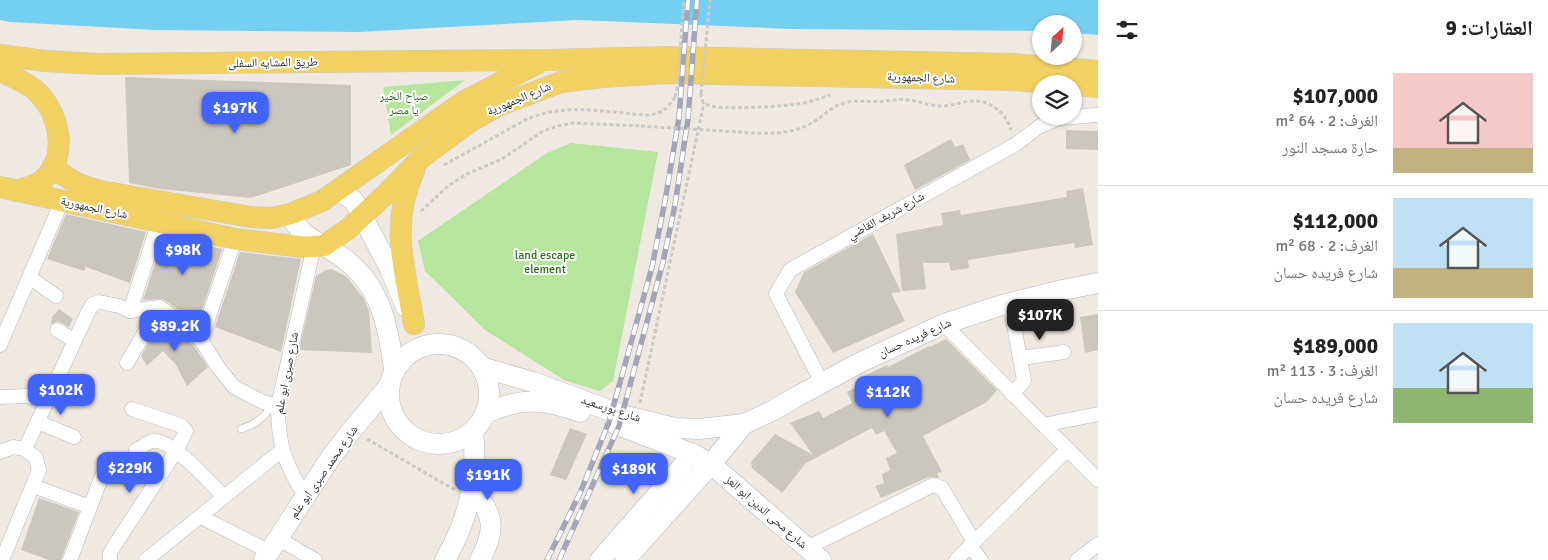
<!DOCTYPE html>
<html lang="ar">
<head>
<meta charset="utf-8">
<style>
	body { margin:0; font-family:Signika,"Noto Naskh Arabic",sans-serif; background:#f6f6f6; color:#222; direction:rtl; height:100vh; display:flex; flex-direction:column; font-size:19px; white-space:nowrap }
	* { box-sizing:border-box; margin:0 }
	p { font-size:16px; color:#767676 }
	.icon { flex:none; width:28px; height:28px; fill:none; stroke:currentColor; stroke-width:2; stroke-linecap:round; stroke-linejoin:round }
	.map { position:relative; flex:1; overflow:hidden; direction:ltr }
	.side { display:flex; flex-direction:column; background:#fff; width:450px }
	.side>* { flex:none }
	.needle { width:32px; rotate:26deg }
	.buttons { position:absolute; left:1032px; top:15px; display:grid; gap:10px }
	.buttons a { display:grid; place-items:center; width:50px; height:50px; border-radius:50%; background:#fff; box-shadow:0 1px 4px #0004; font-size:25px }
	.price { position:absolute; translate:-50% -42px; padding:0 11px; border-radius:10px; background:#4264fb; color:#fff; font-size:16px; line-height:32px; filter:drop-shadow(0 1px 2px #0008) }
	.price::after { content:''; position:absolute; left:50%; top:30px; width:15px; height:11px; margin-left:-8px; background:inherit; clip-path:polygon(0 0,100% 0,50% 100%) }
	.price.active { background:#222; color:#fff }
	ul { padding:0; list-style:none }
	li { display:flex; align-items:center; gap:15px; height:125px; padding:0 15px }
	li+li { border-top:1px solid #e0e0e0 }
	li span { display:grid; place-items:center; flex:none; width:140px; height:100px; border-radius:0px; color:#555 }
	li>.icon { margin-inline-start:auto }
	span .icon { width:60px; height:60px; fill:#fffc; stroke-width:1 }
	li b { font-size:21px }
	h2 { display:flex; justify-content:space-between; align-items:center; height:60px; padding:0 15px; font-size:21px }
	main { display:flex; flex:1; min-height:0 }
	.map>svg:first-child { display:block }
	.green { fill:#b6e59e }
	.water { fill:#75cff0 }
	.building { fill:#cbc7bf }
	.lines { fill:none; stroke-linecap:round; stroke-linejoin:round }
	.service-casing { stroke:#b4b7c1; stroke-width:8 }
	.minor-casing { stroke:#b4b7c1; stroke-width:15 }
	.secondary-casing { stroke:#b4b7c1; stroke-width:21 }
	.primary-casing { stroke:#c9c9c9; stroke-width:22 }
	.path { stroke:#c9c9c9; stroke-width:3; stroke-dasharray:4 2.5; stroke-linecap:butt }
	.service { stroke:#fff; stroke-width:7 }
	.minor { stroke:#fff; stroke-width:14 }
	.secondary { stroke:#fff; stroke-width:20 }
	.primary { stroke:#f2d163; stroke-width:21 }
	.rail-casing { stroke:#a3a6b8; stroke-width:5.5 }
	.rail { stroke:#fff; stroke-width:4; stroke-dasharray:11; stroke-linecap:butt }
	.path-bridge { stroke:#c9c9c9; stroke-width:3; stroke-dasharray:4 2.5; stroke-linecap:butt }
	.labels { text-anchor:middle; dominant-baseline:central; stroke-width:4; stroke-linejoin:round; paint-order:stroke }
	.street-label { font-size:12px; fill:#2e2e2e; stroke:#fff }
	.park-label { font-size:12px; fill:#2c6e1b; stroke:#fff }
</style>
</head>
<body>
<main>
<section class="side">
<h2>العقارات: 9<svg class="icon" aria-label="filters" viewBox="0 0 24 24"><path d="M4 7h16M4 17h16"/><circle cx="9" cy="7" r="2"/><circle cx="15" cy="17" r="2"/></svg></h2>
<ul>
<li><span style="background:linear-gradient(#f6c9c9 75%,#c2b280 0)"><svg class="icon" aria-label="home" viewBox="0 0 24 24"><path d="M3 11l9-7 9 7M6 9v11h12V9"/></svg></span><div><b>$107,000</b><p>الغرف: 2 · 64 m²</p><p>حارة مسجد النور</p></div></li>
<li><span style="background:linear-gradient(#bfe0f5 70%,#c2b280 0)"><svg class="icon" aria-label="home" viewBox="0 0 24 24"><path d="M3 11l9-7 9 7M6 9v11h12V9"/></svg></span><div><b>$112,000</b><p>الغرف: 2 · 68 m²</p><p>شارع فريده حسان</p></div></li>
<li><span style="background:linear-gradient(#bfe0f5 65%,#8fb573 0)"><svg class="icon" aria-label="home" viewBox="0 0 24 24"><path d="M3 11l9-7 9 7M6 9v11h12V9"/></svg></span><div><b>$189,000</b><p>الغرف: 3 · 113 m²</p><p>شارع فريده حسان</p></div></li>
</ul>
</section>
<div class="map">
<svg width="1098" height="560" viewBox="0 0 1098 560">
	<rect width="100%" height="100%" fill="#efe9e1"/>
	<g class="green">
		<polygon points="465,80 391,135 383,87"/>
		<polygon points="571,143 658,152 613,381 600,391 564,380 485,330 425,271 418,241 547,153"/>
	</g>
	<polygon class="water" points="0,0 1098,0 1098,35 1074,33 1074,24 1041,24 1041,31 791,29 578,20 359,32 156,30 10,22 0,20"/>
	<g class="building">
		<polygon points="125,77 351,85 351,165 251,198 160,189 129,183"/>
		<polygon points="1066,130 1098,131 1098,150 1066,149"/>
		<polygon points="951,139 955,147 963,144 970,160 915,190 904,165"/>
		<polygon points="1083,188 1093,245 1075,248 1074,243 968,260 969,268 951,271 949,263 923,263 926,289 902,291 896,234 943,225 941,213 960,210 961,215 1067,197 1066,191"/>
		<polygon points="66,214 146,232 130,283 86,267 84,271 47,259"/>
		<polygon points="873,234 901,292 891,293 905,321 833,353 795,292 804,272"/>
		<polygon points="164,236 222,249 197,326 184,314 163,299 143,300"/>
		<polygon points="240,252 301,259 281,352 215,327"/>
		<polygon points="332,269 347,277 364,299 369,311 372,353 299,350 316,276 326,270"/>
		<polygon points="59,309 73,319 69,327 58,321 51,324 52,317"/>
		<polygon points="1098,314 1098,350 1085,353 1080,317"/>
		<polygon points="162,320 194,346 208,367 187,386 176,365 163,351 147,366 141,356"/>
		<polygon points="946,339 997,390 987,402 923,436 942,472 937,473 939,478 929,477 881,498 875,486 884,483 882,474 890,470 886,458 897,453 884,431 876,435 872,428 806,463 782,493 752,468 751,462 775,434 813,455 790,423 819,411 823,418 852,403 847,392 863,383 860,378 887,365 888,367 929,346 930,347"/>
		<polygon points="570,428 587,434 566,480 550,475"/>
		<polygon points="39,498 79,512 61,560 49,560 21,550"/>
	</g>
	<g class="lines">
		<defs>
			<path id="service" d="M 241,429 C 256,424 264,418 272,405"/>
			<g id="minor">
				<polyline points="29,277 56,296"/>
				<polyline points="1010,303 1024,381 1012,394"/>
				<polyline points="130,311 159,222"/>
				<polyline points="944,324 1098,480"/>
				<polyline points="57,330 75,341"/>
				<polyline points="201,340 235,239"/>
				<polyline points="0,345 62,201"/>
				<polyline points="1021,358 1064,352"/>
				<polyline points="127,363 159,307"/>
				<polyline points="822,383 776,294 790,270 1016,144 1040,126 1060,118 1098,115"/>
				<polyline points="0,397 25,396 49,399"/>
				<polyline points="38,422 74,437"/>
				<polyline points="1043,425 1098,414"/>
				<polyline points="25,449 88,312 93,304 99,302 119,306 130,311 159,307 179,321 189,331 201,340 218,367 234,387 263,402 278,406"/>
				<path d="M 136,450 C 143,448 147,441 153,441 C 171,438 211,484 224,497"/>
				<polyline points="0,452 13,447 25,449"/>
				<polyline points="33,486 90,507"/>
				<path d="M 305,496 C 285,464 278,445 278,406 L 314,246"/>
				<polyline points="201,517 270,552"/>
				<polyline points="279,539 315,560"/>
				<polyline points="970,546 981,560"/>
				<polyline points="807,548 933,485 942,488 974,542"/>
				<polyline points="2,560 39,470 36,458 25,449"/>
				<polyline points="70,560 106,465"/>
				<polyline points="110,560 110,553 113,548 176,451 186,431 182,426 132,409"/>
				<polyline points="146,560 282,450"/>
				<polyline points="956,560 1067,450"/>
				<polyline points="1077,560 1098,544"/>
			</g>
			<g id="secondary">
				<polyline points="337,190 353,200 358,208 389,267 406,307"/>
				<path d="M 290,214 C 302,240 321,242 342,257 C 381,285 388,325 394,369"/>
				<circle cx="439" cy="394" r="50"/>
				<polyline points="481,367 533,382 622,415 675,428 699,429 744,424 772,411 796,397 861,362 944,324 1002,305 1062,290 1098,283"/>
				<path d="M 486,413 C 523,397 543,399 580,412"/>
				<polyline points="615,424 693,454 711,464 821,560"/>
				<path d="M 472,491 C 496,514 495,532 480,560"/>
				<polyline points="264,560 331,457 352,430 388,387"/>
				<path d="M 445,560 C 469,518 478,479 473,431"/>
				<polyline points="600,560 693,454"/>
				<polyline points="625,560 711,464 744,424"/>
			</g>
			<g id="primary">
				<polyline points="0,55 45,61 98,64 546,60 666,57 1014,64 1098,71"/>
				<path d="M 0,71 C 12,77 27,82 37,92 C 59,113 69,156 44,179 C 36,186 26,188 16,191"/>
				<polyline points="1074,85 1098,87"/>
				<path d="M 53,166 C 67,180 81,186 100,191 L 251,217 L 271,218 L 290,214 L 322,201 L 463,102 L 538,63"/>
				<path d="M 414,171 C 389,227 405,267 414,324"/>
				<polyline points="0,187 235,239 303,247 323,246 348,229 387,193 421,158 471,121 500,105 561,82 603,77 666,73 1013,80 1062,84"/>
			</g>
		</defs>
		<use href="#service" class="service-casing"/>
		<use href="#minor" class="minor-casing"/>
		<use href="#secondary" class="secondary-casing"/>
		<use href="#primary" class="primary-casing"/>
		<g class="path">
			<path d="M 701,93 C 701,99 702,103 708,105 C 719,111 789,106 804,103 C 813,101 821,98 830,95"/>
			<path d="M 738,132 C 764,134 792,136 815,121 C 825,115 832,106 844,103 C 858,99 871,103 885,101 C 893,100 900,99 908,100 C 919,101 930,106 941,106 C 956,106 972,97 986,103 C 999,108 1007,117 1011,130"/>
			<path d="M 444,165 L 527,119 C 564,103 605,112 645,115 C 661,114 666,111 675,97"/>
			<polyline points="421,211 448,186 467,174 502,159 543,131 558,126 573,123 641,126"/>
			<polyline points="640,403 704,103"/>
			<polyline points="367,439 455,490"/>
		</g>
		<use href="#service" class="service"/>
		<use href="#minor" class="minor"/>
		<use href="#secondary" class="secondary"/>
		<use href="#primary" class="primary"/>
		<defs>
			<g id="rail">
				<polyline points="547,560 580,493 609,422 652,267 665,201 679,118 688,0"/>
				<polyline points="559,560 619,426 663,262 675,205 688,119 697,0"/>
			</g>
		</defs>
		<use href="#rail" class="rail-casing"/>
		<use href="#rail" class="rail"/>
		<g class="path-bridge">
			<polyline points="701,93 710,0"/>
			<polyline points="675,97 677,87 684,0"/>
			<polyline points="641,126 738,132"/>
		</g>
	</g>
	<g class="labels">
		<g class="street-label">
			<text transform="translate(273 63) rotate(-1)">طريق المشايه السفلى</text>
			<text transform="translate(921 78) rotate(2)">شارع الجمهورية</text>
			<text transform="translate(519 99) rotate(-23)">شارع الجمهورية</text>
			<text transform="translate(94 208) rotate(12)">شارع الجمهورية</text>
			<text transform="translate(886 216) rotate(-29)">شارع شريف القاضي</text>
			<text transform="translate(915 338) rotate(-24)">شارع فريده حسان</text>
			<text transform="translate(287 373) rotate(-79)">شارع صبرى ابو علم</text>
			<text transform="translate(611 409) rotate(18)">شارع بورسعيد</text>
			<text transform="translate(324 472) rotate(-55)">شارع محمد صبرى ابو علم</text>
			<text transform="translate(766 512) rotate(41)">شارع محى الدين ابو العز</text>
		</g>
		<g class="park-label">
			<text x="404" y="96">صباح الخير<tspan x="404" dy="14">يا مصر</tspan></text>
			<text x="545" y="255">land escape<tspan x="545" dy="14">element</tspan></text>
		</g>
	</g>
</svg>
<div class="buttons">
<a><svg class="needle" viewBox="-14 -14 28 28"><path d="M0-13l5 13h-10z" fill="#e53935"/><path d="M0 13l5-13h-10z" fill="#767676"/></svg></a>
<a><svg class="icon" aria-label="layers" viewBox="0 0 24 24"><path d="M12 4l9 5-9 5-9-5zM3 14l9 5 9-5"/></svg></a>
</div>
<b class="price" style="left:235px;top:134px">$197K</b>
<b class="price" style="left:183px;top:276px">$98K</b>
<b class="price active" style="left:1040px;top:341px">$107K</b>
<b class="price" style="left:175px;top:352px">$89.2K</b>
<b class="price" style="left:61px;top:416px">$102K</b>
<b class="price" style="left:888px;top:418px">$112K</b>
<b class="price" style="left:130px;top:494px">$229K</b>
<b class="price" style="left:634px;top:495px">$189K</b>
<b class="price" style="left:488px;top:501px">$191K</b>
</div>
</main>
</body>
</html>
